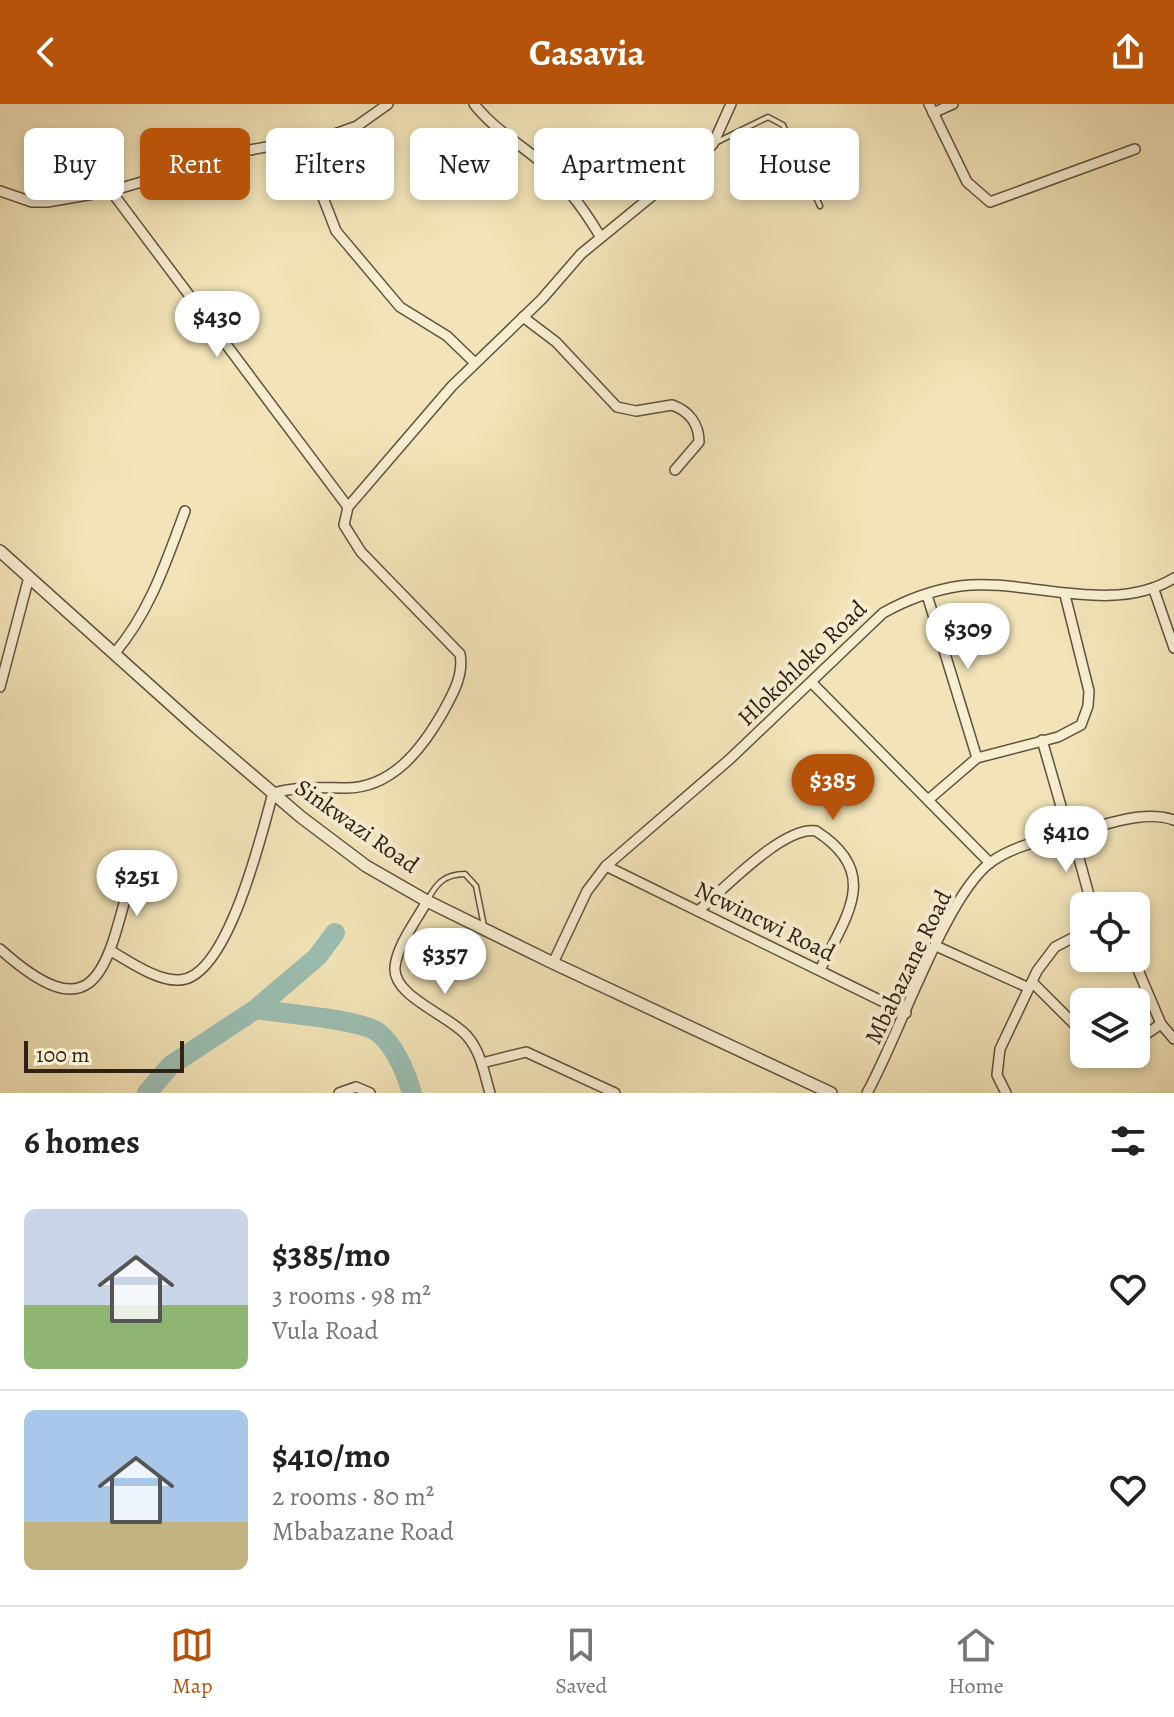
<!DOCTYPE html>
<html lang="en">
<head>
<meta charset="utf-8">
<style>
	body { margin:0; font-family:Alegreya,serif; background:#f2f2f2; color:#222; height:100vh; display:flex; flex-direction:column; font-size:30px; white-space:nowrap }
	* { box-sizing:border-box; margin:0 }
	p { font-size:26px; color:#767676 }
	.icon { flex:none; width:44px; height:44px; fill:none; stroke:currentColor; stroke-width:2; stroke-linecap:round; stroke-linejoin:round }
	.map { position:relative; height:989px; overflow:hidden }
	.drawer { display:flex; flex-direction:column; background:#fff; flex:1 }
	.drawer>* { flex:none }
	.guide { position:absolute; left:24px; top:24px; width:1126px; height:72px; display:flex; gap:16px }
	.fabs { position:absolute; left:1070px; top:788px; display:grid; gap:16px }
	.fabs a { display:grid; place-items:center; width:80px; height:80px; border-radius:12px; background:#fff; box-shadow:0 4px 12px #0003; font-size:40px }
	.scale { position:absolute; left:24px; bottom:20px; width:160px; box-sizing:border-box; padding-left:8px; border:4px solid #2f2114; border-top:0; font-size:22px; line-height:28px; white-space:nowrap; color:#2f2114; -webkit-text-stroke:6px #f7edd1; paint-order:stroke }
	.price { position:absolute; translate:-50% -68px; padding:0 18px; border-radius:28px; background:#fff; color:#222; font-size:26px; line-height:52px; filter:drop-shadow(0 2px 4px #0008) }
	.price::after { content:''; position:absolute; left:50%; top:48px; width:24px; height:18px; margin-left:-12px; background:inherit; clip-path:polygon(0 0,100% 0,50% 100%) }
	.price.selected { background:#b45309; color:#fff }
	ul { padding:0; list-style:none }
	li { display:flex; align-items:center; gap:24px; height:200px; padding:0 24px }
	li+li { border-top:2px solid #e0e0e0 }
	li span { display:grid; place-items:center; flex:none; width:224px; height:160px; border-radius:12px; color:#555 }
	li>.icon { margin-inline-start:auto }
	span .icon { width:96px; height:96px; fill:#fffc; stroke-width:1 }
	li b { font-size:34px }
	h2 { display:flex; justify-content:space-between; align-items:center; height:96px; padding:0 24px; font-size:34px }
	.tag { padding:0 28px; border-radius:12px; background:#fff; box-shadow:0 4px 12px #0003; font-size:28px; line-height:72px }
	.tag.selected { background:#b45309; color:#fff }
	header { display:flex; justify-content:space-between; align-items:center; height:104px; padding:0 24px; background:#b45309; color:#fff; font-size:36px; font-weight:700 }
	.tabs { display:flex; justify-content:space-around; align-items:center; height:112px; border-top:2px solid #e0e0e0; background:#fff; font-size:22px; color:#767676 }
	.tabs a { display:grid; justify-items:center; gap:4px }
	.tabs .selected { color:#b45309 }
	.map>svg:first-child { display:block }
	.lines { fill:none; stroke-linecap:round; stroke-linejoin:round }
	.river { stroke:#9bbeb1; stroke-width:20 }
	.service-casing { stroke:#60523d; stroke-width:7 }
	.minor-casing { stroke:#60523d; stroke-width:12 }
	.tertiary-casing { stroke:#60523d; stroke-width:14 }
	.service { stroke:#f7edd1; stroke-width:4 }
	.minor { stroke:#f7edd1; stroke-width:9 }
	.tertiary { stroke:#f7edd1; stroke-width:11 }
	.labels { text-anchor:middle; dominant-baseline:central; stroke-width:8; stroke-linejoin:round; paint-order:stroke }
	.street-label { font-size:24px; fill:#2f2114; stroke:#f7edd1 }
</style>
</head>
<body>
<header><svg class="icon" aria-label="back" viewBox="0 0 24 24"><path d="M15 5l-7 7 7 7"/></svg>Casavia<svg class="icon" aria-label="share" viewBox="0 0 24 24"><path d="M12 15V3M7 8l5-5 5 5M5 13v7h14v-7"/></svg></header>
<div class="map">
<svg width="1174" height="989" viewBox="0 0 1174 989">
	<rect width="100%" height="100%" fill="#f2e4b8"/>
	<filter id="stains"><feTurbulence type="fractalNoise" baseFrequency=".0025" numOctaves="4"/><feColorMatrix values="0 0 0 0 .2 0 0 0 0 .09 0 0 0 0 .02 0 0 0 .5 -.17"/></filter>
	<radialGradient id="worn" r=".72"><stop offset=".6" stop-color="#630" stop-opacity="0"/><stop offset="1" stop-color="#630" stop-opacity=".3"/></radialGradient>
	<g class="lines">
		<g class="river">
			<polyline points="256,905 317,853 335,829"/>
			<path d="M 147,989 L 171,961 L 256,905 C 282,910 362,915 379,929 C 395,943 406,969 412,989"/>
		</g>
		<defs>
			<g id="service">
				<polyline points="715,39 768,13 783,21 820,102"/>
				<path d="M 427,797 C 436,780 444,770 465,770 L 476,782 L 484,822"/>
			</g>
			<g id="minor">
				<path d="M 474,0 C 492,23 514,36 536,54 C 563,76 582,102 600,132"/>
				<polyline points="929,0 967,78 990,98 1135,45"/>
				<polyline points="933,9 953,0"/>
				<polyline points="335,30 322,91 336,127 400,203 447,232 475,259"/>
				<polyline points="0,87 32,98 47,98 111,87 250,46 335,30 357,22 388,0"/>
				<polyline points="111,87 348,403"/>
				<path d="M 523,213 L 556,238 L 617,303 L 636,307 L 672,301 C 689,307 699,320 699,338 L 675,366"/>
				<polyline points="1154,486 1174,544"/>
				<polyline points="927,491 977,654"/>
				<path d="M 114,550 C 150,508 166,458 185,407"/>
				<polyline points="812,579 990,759"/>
				<polyline points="0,583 29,473"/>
				<polyline points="1042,636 1069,730"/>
				<polyline points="928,696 977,654 1058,633 1081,621 1088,602 1089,587 1065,491"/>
				<polyline points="1072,729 1092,802"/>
				<polyline points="606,762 906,909"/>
				<path d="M 427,797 C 417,816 397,841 395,863 C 392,892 449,911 467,932 C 481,948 484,969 490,989"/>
				<path d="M 698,807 C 723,786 784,721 816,727 C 882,769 846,812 820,866"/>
				<polyline points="936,842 1029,884"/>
				<path d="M 0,845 C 98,933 107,861 131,773"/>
				<path d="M 111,847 C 130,858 157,877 179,876 C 228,875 262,728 273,689 C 298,682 320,684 346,684 C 392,684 422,645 443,608 C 453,590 464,571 460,550 L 361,448 L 344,421 L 348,403 L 452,282 L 542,195 L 581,150 L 702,51 L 713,40 L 731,0"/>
				<polyline points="1133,854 1161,920 1174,935"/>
				<path d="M 553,859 L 587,787 L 606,762 L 730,655 L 883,509 C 906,496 934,486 960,482 C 1025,473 1110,513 1174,474"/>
				<polyline points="1032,878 1084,930"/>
				<polyline points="1136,937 1161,920"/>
				<polyline points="482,959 526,948 615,989"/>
				<polyline points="339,989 356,983 370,989"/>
				<path d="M 867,989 C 899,932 945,792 991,758 C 1017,739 1054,734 1084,726 C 1111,719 1146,706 1174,716"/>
				<polyline points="1006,989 997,971 1000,945 1037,867 1055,843 1084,828"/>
			</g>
			<polyline id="tertiary" points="0,447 197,624 301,713 366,762 427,797 553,859 831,989"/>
		</defs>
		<use href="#service" class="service-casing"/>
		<use href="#minor" class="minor-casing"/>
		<use href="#tertiary" class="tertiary-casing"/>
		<use href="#service" class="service"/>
		<use href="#minor" class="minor"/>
		<use href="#tertiary" class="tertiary"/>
	</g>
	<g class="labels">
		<g class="street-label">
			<text transform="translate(802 559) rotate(-44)">Hlokohloko Road</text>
			<text transform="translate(357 722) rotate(35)">Sinkwazi Road</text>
			<text transform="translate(765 817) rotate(26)">Ncwincwi Road</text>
			<text transform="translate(908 863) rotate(-64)">Mbabazane Road</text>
		</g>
	</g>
	<rect width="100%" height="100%" filter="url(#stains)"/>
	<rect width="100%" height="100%" fill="url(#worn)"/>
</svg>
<div class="fabs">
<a><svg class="icon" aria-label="locate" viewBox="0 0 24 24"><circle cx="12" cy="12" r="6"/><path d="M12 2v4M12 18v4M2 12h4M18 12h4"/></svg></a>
<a><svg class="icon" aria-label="layers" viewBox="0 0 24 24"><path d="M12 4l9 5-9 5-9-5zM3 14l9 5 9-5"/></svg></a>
</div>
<div class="scale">100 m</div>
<b class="price" style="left:217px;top:255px">$430</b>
<b class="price" style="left:968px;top:567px">$309</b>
<b class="price selected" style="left:833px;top:718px">$385</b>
<b class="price" style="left:1066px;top:770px">$410</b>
<b class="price" style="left:137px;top:814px">$251</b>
<b class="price" style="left:445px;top:892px">$357</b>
<div class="guide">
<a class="tag">Buy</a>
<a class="tag selected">Rent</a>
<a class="tag">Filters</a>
<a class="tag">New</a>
<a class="tag">Apartment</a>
<a class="tag">House</a>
</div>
</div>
<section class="drawer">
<h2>6 homes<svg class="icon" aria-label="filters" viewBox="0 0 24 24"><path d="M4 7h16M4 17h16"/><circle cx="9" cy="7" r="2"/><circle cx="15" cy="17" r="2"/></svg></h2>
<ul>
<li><span style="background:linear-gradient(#c9d6e8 60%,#8fb573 0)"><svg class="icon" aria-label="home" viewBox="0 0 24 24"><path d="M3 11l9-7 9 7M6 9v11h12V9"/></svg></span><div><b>$385/mo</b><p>3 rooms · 98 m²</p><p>Vula Road</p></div><svg class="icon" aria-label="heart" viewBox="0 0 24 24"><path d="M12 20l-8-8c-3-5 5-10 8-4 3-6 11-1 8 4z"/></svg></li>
<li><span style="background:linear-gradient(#a9c7e8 70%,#c2b280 0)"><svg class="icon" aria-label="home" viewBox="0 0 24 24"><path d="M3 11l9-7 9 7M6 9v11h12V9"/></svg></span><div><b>$410/mo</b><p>2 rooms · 80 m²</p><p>Mbabazane Road</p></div><svg class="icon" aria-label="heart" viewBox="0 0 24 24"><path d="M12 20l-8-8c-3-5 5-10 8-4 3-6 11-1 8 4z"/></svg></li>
</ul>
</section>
<nav class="tabs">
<a class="selected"><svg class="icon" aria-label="map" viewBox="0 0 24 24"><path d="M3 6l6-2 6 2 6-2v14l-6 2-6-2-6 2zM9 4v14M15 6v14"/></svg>Map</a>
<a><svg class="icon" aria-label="saved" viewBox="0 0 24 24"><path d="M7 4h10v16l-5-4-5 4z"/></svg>Saved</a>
<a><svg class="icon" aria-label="home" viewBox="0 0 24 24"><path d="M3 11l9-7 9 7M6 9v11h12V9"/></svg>Home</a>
</nav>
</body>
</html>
